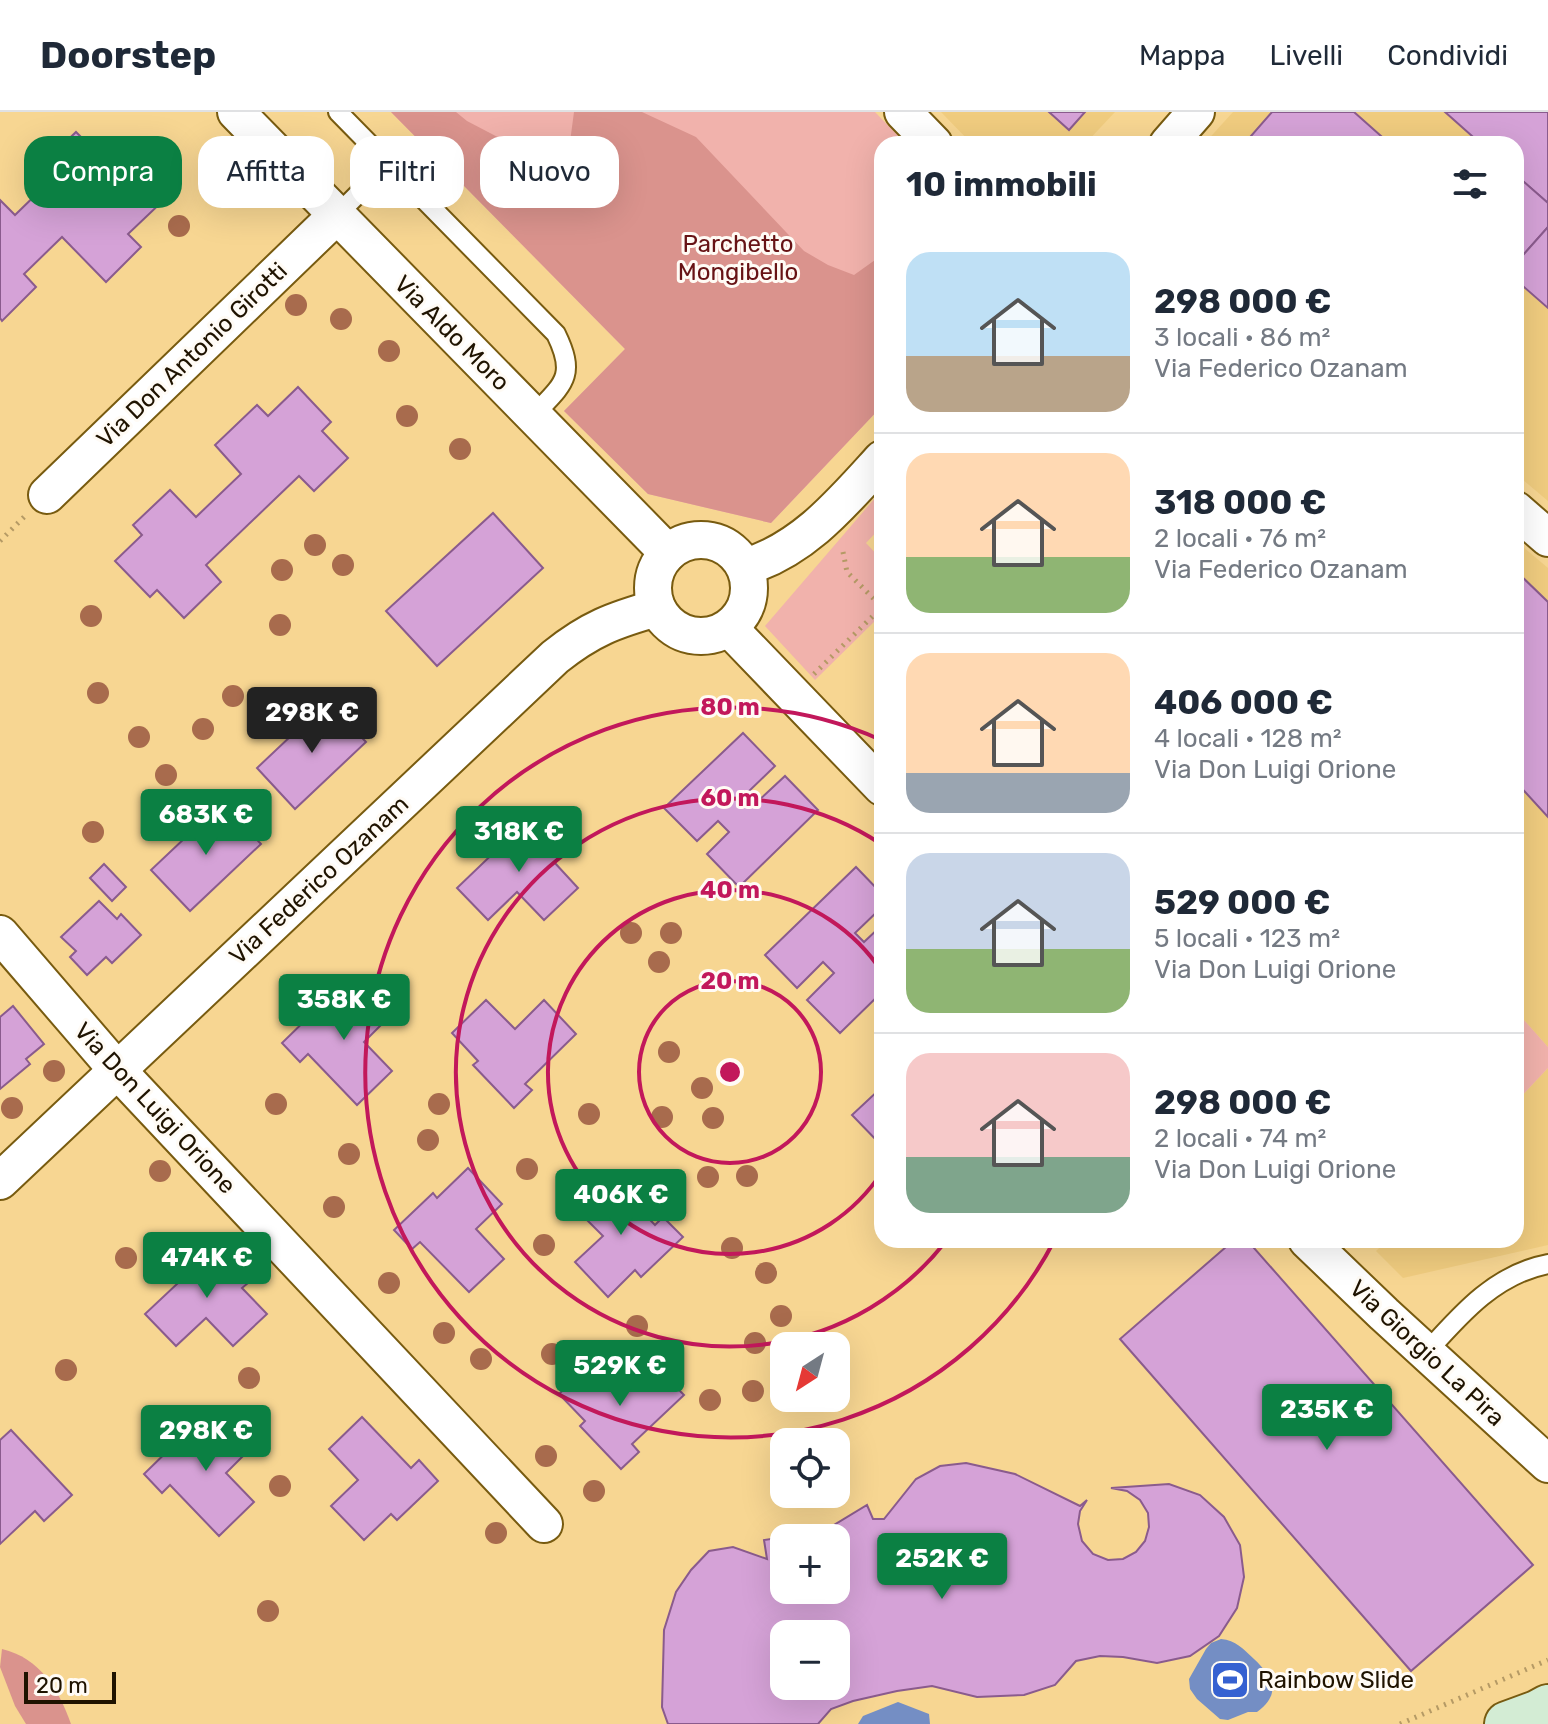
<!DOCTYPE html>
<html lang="it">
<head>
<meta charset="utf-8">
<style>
	body { margin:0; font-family:Rubik,sans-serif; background:#f6f6f7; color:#1f2937; height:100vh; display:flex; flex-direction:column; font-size:30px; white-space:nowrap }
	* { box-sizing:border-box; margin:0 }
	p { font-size:26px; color:#747a83 }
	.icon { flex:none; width:44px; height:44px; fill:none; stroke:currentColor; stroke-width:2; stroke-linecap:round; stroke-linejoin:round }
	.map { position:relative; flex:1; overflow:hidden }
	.details { position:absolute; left:874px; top:24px; width:650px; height:1112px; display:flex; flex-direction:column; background:#fff; border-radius:24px; box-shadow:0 8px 32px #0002 }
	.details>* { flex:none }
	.banner { position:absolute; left:24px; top:24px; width:730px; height:72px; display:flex; gap:16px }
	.needle { width:52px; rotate:216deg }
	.buttons { position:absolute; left:770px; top:1220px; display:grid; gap:16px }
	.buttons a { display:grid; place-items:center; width:80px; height:80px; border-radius:16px; background:#fff; box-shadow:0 8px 32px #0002; font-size:40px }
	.scale { position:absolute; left:24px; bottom:20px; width:92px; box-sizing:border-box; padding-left:8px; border:4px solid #1f1300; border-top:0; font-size:22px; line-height:28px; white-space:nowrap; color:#1f1300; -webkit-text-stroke:6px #fffbf5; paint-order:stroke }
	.price { position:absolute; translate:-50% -68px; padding:0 18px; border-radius:8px; background:#0b8043; color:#fff; font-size:26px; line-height:52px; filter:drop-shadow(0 2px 4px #0008) }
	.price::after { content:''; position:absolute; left:50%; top:48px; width:24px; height:18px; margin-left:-12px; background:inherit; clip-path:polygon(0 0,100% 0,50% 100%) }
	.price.on { background:#222; color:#fff }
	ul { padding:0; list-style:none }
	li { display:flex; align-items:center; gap:24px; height:200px; padding:0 32px }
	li+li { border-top:2px solid #e0e1e3 }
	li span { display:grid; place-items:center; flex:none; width:224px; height:160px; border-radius:24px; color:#555 }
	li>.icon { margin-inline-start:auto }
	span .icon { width:96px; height:96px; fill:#fffc; stroke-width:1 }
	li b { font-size:34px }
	h2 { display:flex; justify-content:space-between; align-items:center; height:96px; padding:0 32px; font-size:34px }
	.pill { padding:0 28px; border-radius:24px; background:#fff; box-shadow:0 8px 32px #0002; font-size:28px; line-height:72px }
	.pill.on { background:#0b8043; color:#fff }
	header { display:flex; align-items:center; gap:48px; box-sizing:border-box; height:112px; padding:0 40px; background:#fff; border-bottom:2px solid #e0e1e3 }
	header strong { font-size:38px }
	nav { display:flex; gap:44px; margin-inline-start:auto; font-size:28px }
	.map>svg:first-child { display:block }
	.built { fill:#f0cc7f }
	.green { fill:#f1b2ac }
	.forest { fill:#da938d }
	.water { fill:#748ec4 }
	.building { fill:#d5a2d7; stroke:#8a5b8d; stroke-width:2; fill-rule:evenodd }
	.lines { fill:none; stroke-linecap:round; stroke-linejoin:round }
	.service-casing { stroke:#785b10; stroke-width:22 }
	.minor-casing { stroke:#785b10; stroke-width:40 }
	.secondary-casing { stroke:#785b10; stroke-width:48 }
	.path { stroke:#b59a65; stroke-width:5; stroke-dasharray:2 6; stroke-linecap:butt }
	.service { stroke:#fff; stroke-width:18 }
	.minor { stroke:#fff; stroke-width:36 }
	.secondary { stroke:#d3ecd4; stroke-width:44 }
	.tree { fill:#a86b4d }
	.ring { fill:none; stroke:#c2185b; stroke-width:4 }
	.labels { text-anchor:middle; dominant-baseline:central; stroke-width:6; stroke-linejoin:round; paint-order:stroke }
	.park-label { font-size:24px; fill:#671315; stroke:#fffbf5 }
	.street-label { font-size:24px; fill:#1f1300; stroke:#fffbf5 }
	.poi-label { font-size:24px; fill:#1f1300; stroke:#fffbf5; text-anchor:start }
	.centre { fill:#c2185b; stroke:#fffbf5; stroke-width:4 }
	.ring-label { font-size:24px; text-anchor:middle; font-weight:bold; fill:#c2185b; stroke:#fffbf5; stroke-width:6; stroke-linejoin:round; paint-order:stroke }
</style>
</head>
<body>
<header>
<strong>Doorstep</strong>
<nav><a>Mappa</a><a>Livelli</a><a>Condividi</a></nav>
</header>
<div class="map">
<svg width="1548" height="1612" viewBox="0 0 1548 1612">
	<rect width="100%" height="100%" fill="#f7d692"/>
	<g class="built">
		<polygon points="941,0 1115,0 1085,32 972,32"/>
		<polygon points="1233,0 1548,0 1548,389 1516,362 1516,32 1204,32"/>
		<polygon points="1516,429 1548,456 1548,935 1516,899"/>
		<polygon points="1548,956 1548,1133 1403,1166 1376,1139 1387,1128 1516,1128 1516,990"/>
	</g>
	<g class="green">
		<polygon points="391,0 875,0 906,32 882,32 882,294 771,411 648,382 564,299 625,237"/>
		<polygon points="882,378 882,414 866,431 882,448 882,509 878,506 815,568 765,514"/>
		<polygon points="1516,899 1548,935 1548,956 1516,990"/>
	</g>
	<g class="forest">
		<polygon points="391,0 456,0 467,9 515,34 551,46 570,30 574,0 642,0 696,25 804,139 828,153 854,163 882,143 882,294 771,411 648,382 564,299 625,237"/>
		<path d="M 2,1537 C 40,1546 59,1578 71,1612 L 26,1612 L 15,1594 L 0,1555 Z"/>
	</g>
	<g class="water">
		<path d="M 1221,1527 C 1236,1528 1243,1537 1254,1547 C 1273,1565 1282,1582 1257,1600 L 1248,1600 L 1228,1608 L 1220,1607 L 1197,1587 L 1190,1577 L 1189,1567 L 1206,1537 L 1211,1531 Z"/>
		<polygon points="898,1590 929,1602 930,1612 858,1612 863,1604"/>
	</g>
	<g class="building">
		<polygon points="1049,0 1085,0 1069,18"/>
		<polygon points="1272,0 1354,0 1390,32 1244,32"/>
		<polygon points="1445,0 1548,0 1548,91 1516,63 1516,32 1481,32"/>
		<polygon points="76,20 117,61 131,46 168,84 128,122 141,135 106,170 62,125 24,162 36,175 2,209 0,206 0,88 15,103 53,66 41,54"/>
		<polygon points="1516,63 1548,91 1548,115 1516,151"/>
		<polygon points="1548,115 1548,196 1516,168 1516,151"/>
		<polygon points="298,275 331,310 322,319 348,346 314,379 299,364 206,453 221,470 184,506 157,478 150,485 115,449 142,423 133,413 170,378 196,405 241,362 215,333 257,293 268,304"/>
		<polygon points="493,401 543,456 437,554 386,499"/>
		<polygon points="1516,459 1548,490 1548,705 1516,670"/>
		<polygon points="328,589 366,630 295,697 257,656"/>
		<polygon points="743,621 775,654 748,680 757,690 785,664 818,698 739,775 707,742 729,720 718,709 697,729 664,696"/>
		<polygon points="222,691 261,732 190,799 151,758"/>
		<polygon points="518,701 560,745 554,750 578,776 544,808 517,780 488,808 457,776 505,730 497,721"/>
		<polygon points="104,752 126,775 112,789 90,766"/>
		<polygon points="856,755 882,782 882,795 855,821 864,830 882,813 882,880 840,921 807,888 834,861 823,850 797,876 765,843"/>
		<polygon points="99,789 117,807 121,802 141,823 112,851 106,845 87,863 70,845 76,839 61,825"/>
		<polygon points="356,869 390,904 364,930 392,959 357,993 308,942 300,950 282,931 321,893 326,898"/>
		<polygon points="486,888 515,917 544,888 576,922 525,972 532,978 514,996 473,953 478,949 452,921"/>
		<polygon points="13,894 44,932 26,947 30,952 0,977 0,905"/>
		<polygon points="882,975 882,1034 852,1003"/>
		<polygon points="468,1056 502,1092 476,1117 504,1147 469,1180 420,1130 412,1137 394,1118 433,1081 437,1086"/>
		<polygon points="606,1062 655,1113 663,1105 683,1125 641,1165 635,1158 608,1185 575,1150 603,1124 573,1094"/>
		<polygon points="206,1127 248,1171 242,1176 267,1202 233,1234 206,1206 176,1234 145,1202 194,1156 185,1147"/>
		<polygon points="1234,1128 1247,1128 1533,1453 1411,1559 1120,1227"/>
		<polygon points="594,1249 622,1278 651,1250 684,1283 632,1332 639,1340 621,1357 580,1314 585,1309 559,1282"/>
		<polygon points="218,1300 252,1335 226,1361 254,1390 219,1424 170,1373 162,1381 144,1362 183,1324 188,1329"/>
		<polygon points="362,1305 411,1356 419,1348 438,1369 397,1408 391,1402 364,1428 331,1394 358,1368 329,1337"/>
		<polygon points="11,1318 72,1383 44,1409 35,1399 0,1432 0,1328"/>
		<path d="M 966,1351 L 1015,1362 L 1080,1394 L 1087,1388 L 1080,1399 L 1078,1412 L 1082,1429 L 1093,1442 L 1108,1448 L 1123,1447 L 1136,1440 L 1145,1429 L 1149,1415 L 1148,1401 L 1140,1388 L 1127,1379 L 1111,1376 L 1169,1372 L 1200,1383 L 1224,1405 L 1240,1433 L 1244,1465 L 1237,1496 L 1219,1524 L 1190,1544 L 1157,1551 L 1123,1545 L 1100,1544 L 1076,1549 L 1055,1573 L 1024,1583 L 977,1585 L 932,1574 L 897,1579 L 853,1589 L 831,1597 L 818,1612 L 668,1612 L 662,1595 L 664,1518 L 676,1480 L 691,1458 L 709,1439 L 733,1435 L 767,1447 L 764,1428 L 824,1419 L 867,1393 L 873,1407 L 884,1407 L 916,1367 L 940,1354 ZM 784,1426 L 836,1426 L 836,1478 L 784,1478 ZM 784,1522 L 836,1522 L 836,1574 L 784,1574 Z"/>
	</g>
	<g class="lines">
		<defs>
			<g id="service">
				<path d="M 338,0 L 556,222 C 577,265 563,272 533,304"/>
				<polyline points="337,103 389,51"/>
				<path d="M 1426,1241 C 1460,1203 1495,1162 1548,1152"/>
			</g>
			<g id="minor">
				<polyline points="236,0 668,441"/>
				<polyline points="903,0 934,32"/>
				<polyline points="1168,32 1196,0"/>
				<polyline points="47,383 337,103"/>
				<polyline points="1516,398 1548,426"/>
				<circle cx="701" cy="476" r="48"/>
				<path d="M 745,455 C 803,438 842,391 882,347"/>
				<polyline points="729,516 882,675"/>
				<polyline points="0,822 118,959 544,1412"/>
				<path d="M 0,1069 L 555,545 C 590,517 614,508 657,496"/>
				<polyline points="1307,1128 1384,1202 1548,1352"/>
			</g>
			<polyline id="secondary" points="1507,1612 1537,1601 1548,1595"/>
		</defs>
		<use href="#service" class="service-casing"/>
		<use href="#minor" class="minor-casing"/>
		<use href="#secondary" class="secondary-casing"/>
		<g class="path">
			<polyline points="0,429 25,404"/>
			<polyline points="843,440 847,460 882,495"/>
			<polyline points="814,562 882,495"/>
			<polyline points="1400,1612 1548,1548"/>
		</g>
		<use href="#service" class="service"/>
		<use href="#minor" class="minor"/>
		<use href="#secondary" class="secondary"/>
	</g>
	<g class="tree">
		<circle cx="215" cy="55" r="11"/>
		<circle cx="179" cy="114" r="11"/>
		<circle cx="296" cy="193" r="11"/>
		<circle cx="341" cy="207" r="11"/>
		<circle cx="389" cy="239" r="11"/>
		<circle cx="407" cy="304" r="11"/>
		<circle cx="460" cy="337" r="11"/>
		<circle cx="315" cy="433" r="11"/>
		<circle cx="343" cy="453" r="11"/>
		<circle cx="282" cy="458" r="11"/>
		<circle cx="91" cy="504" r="11"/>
		<circle cx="280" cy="513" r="11"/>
		<circle cx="98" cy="581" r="11"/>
		<circle cx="233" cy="584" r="11"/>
		<circle cx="203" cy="617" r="11"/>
		<circle cx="139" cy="625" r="11"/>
		<circle cx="166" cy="663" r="11"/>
		<circle cx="93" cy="720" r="11"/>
		<circle cx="631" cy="821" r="11"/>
		<circle cx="671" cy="821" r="11"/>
		<circle cx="659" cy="850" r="11"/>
		<circle cx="669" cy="940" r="11"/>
		<circle cx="54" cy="959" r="11"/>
		<circle cx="702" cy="976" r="11"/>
		<circle cx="276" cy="992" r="11"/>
		<circle cx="439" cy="992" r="11"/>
		<circle cx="12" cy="996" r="11"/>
		<circle cx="589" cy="1002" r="11"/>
		<circle cx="662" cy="1005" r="11"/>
		<circle cx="713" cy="1006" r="11"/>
		<circle cx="428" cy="1028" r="11"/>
		<circle cx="349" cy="1042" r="11"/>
		<circle cx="527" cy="1057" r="11"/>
		<circle cx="160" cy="1059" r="11"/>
		<circle cx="747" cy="1064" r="11"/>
		<circle cx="708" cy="1065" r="11"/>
		<circle cx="334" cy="1095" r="11"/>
		<circle cx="544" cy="1133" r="11"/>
		<circle cx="732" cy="1136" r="11"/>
		<circle cx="126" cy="1146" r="11"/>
		<circle cx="766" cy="1161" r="11"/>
		<circle cx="389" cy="1171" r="11"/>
		<circle cx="781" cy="1204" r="11"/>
		<circle cx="637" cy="1214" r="11"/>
		<circle cx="444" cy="1221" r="11"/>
		<circle cx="755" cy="1231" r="11"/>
		<circle cx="552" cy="1242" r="11"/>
		<circle cx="481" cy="1247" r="11"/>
		<circle cx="66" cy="1258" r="11"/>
		<circle cx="249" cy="1266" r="11"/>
		<circle cx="753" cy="1279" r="11"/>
		<circle cx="710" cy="1288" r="11"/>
		<circle cx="546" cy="1344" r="11"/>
		<circle cx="280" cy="1374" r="11"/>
		<circle cx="594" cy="1379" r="11"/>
		<circle cx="496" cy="1421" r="11"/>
		<circle cx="268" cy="1499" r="11"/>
	</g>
	<g class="ring">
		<circle cx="730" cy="960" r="91"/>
		<path d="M882 1060A182 182 0 1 1 882 860"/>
		<path d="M946 1129A274 274 0 1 1 881 732"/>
		<path d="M1054 1129A365 365 0 1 1 881 628"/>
	</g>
	<defs>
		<symbol id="stadium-square" viewBox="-11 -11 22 22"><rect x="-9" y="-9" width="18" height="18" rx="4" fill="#3661d1" stroke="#fffbf5"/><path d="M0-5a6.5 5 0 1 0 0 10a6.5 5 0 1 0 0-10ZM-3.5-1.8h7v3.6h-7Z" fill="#fff"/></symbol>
	</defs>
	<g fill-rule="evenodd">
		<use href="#stadium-square" x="1208" y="1546" width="44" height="44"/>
	</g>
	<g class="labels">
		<g class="park-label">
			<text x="738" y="132">Parchetto<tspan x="738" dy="28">Mongibello</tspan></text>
		</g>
		<g class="street-label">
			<text transform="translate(452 221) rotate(45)">Via Aldo Moro</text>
			<text transform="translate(192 243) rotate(-44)">Via Don Antonio Girotti</text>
			<text transform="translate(319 768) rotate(-43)">Via Federico Ozanam</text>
			<text transform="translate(155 996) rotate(47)">Via Don Luigi Orione</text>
			<text transform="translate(1427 1241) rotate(43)">Via Giorgio La Pira</text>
		</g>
		<g class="poi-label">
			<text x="1258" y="1568">Rainbow Slide</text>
		</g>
	</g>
	<circle cx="730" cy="960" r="12" class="centre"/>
	<g class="ring-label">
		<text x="730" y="603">80 m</text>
		<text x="730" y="694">60 m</text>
		<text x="730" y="786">40 m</text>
		<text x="730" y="877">20 m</text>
	</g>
</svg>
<div class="buttons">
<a><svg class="needle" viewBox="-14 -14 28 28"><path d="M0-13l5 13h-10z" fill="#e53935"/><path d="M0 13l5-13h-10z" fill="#747a83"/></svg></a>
<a><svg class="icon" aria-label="locate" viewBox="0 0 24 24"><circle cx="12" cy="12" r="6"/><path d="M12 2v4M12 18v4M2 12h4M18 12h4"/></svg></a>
<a>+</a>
<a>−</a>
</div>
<div class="scale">20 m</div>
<b class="price on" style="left:312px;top:643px">298K €</b>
<b class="price" style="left:206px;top:745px">683K €</b>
<b class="price" style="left:519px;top:762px">318K €</b>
<b class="price" style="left:344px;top:930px">358K €</b>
<b class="price" style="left:621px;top:1125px">406K €</b>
<b class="price" style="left:207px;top:1188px">474K €</b>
<b class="price" style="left:620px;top:1296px">529K €</b>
<b class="price" style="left:1327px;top:1340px">235K €</b>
<b class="price" style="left:206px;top:1361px">298K €</b>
<b class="price" style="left:942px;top:1489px">252K €</b>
<div class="banner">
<a class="pill on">Compra</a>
<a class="pill">Affitta</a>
<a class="pill">Filtri</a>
<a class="pill">Nuovo</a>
</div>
<section class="details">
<h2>10 immobili<svg class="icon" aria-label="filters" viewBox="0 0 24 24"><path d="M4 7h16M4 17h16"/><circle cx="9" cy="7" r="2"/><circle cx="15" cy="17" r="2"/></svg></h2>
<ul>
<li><span style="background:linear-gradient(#bfe0f5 65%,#b9a48a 0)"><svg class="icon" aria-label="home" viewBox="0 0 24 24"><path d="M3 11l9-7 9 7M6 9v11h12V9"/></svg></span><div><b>298 000 €</b><p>3 locali · 86 m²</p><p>Via Federico Ozanam</p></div></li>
<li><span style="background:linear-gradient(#ffd9b3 65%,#8fb573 0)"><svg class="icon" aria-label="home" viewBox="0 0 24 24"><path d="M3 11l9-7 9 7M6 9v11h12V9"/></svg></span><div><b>318 000 €</b><p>2 locali · 76 m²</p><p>Via Federico Ozanam</p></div></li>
<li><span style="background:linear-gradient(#ffd9b3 75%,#9aa5b1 0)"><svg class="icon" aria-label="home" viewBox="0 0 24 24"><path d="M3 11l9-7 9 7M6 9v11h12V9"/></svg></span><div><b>406 000 €</b><p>4 locali · 128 m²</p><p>Via Don Luigi Orione</p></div></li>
<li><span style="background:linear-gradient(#c9d6e8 60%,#8fb573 0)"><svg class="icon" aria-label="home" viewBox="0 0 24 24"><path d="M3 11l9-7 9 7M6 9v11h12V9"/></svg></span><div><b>529 000 €</b><p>5 locali · 123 m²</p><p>Via Don Luigi Orione</p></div></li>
<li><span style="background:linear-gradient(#f6c9c9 65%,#7fa58c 0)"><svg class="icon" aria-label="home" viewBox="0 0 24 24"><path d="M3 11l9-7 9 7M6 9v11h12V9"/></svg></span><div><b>298 000 €</b><p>2 locali · 74 m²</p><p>Via Don Luigi Orione</p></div></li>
</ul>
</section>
</div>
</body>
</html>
